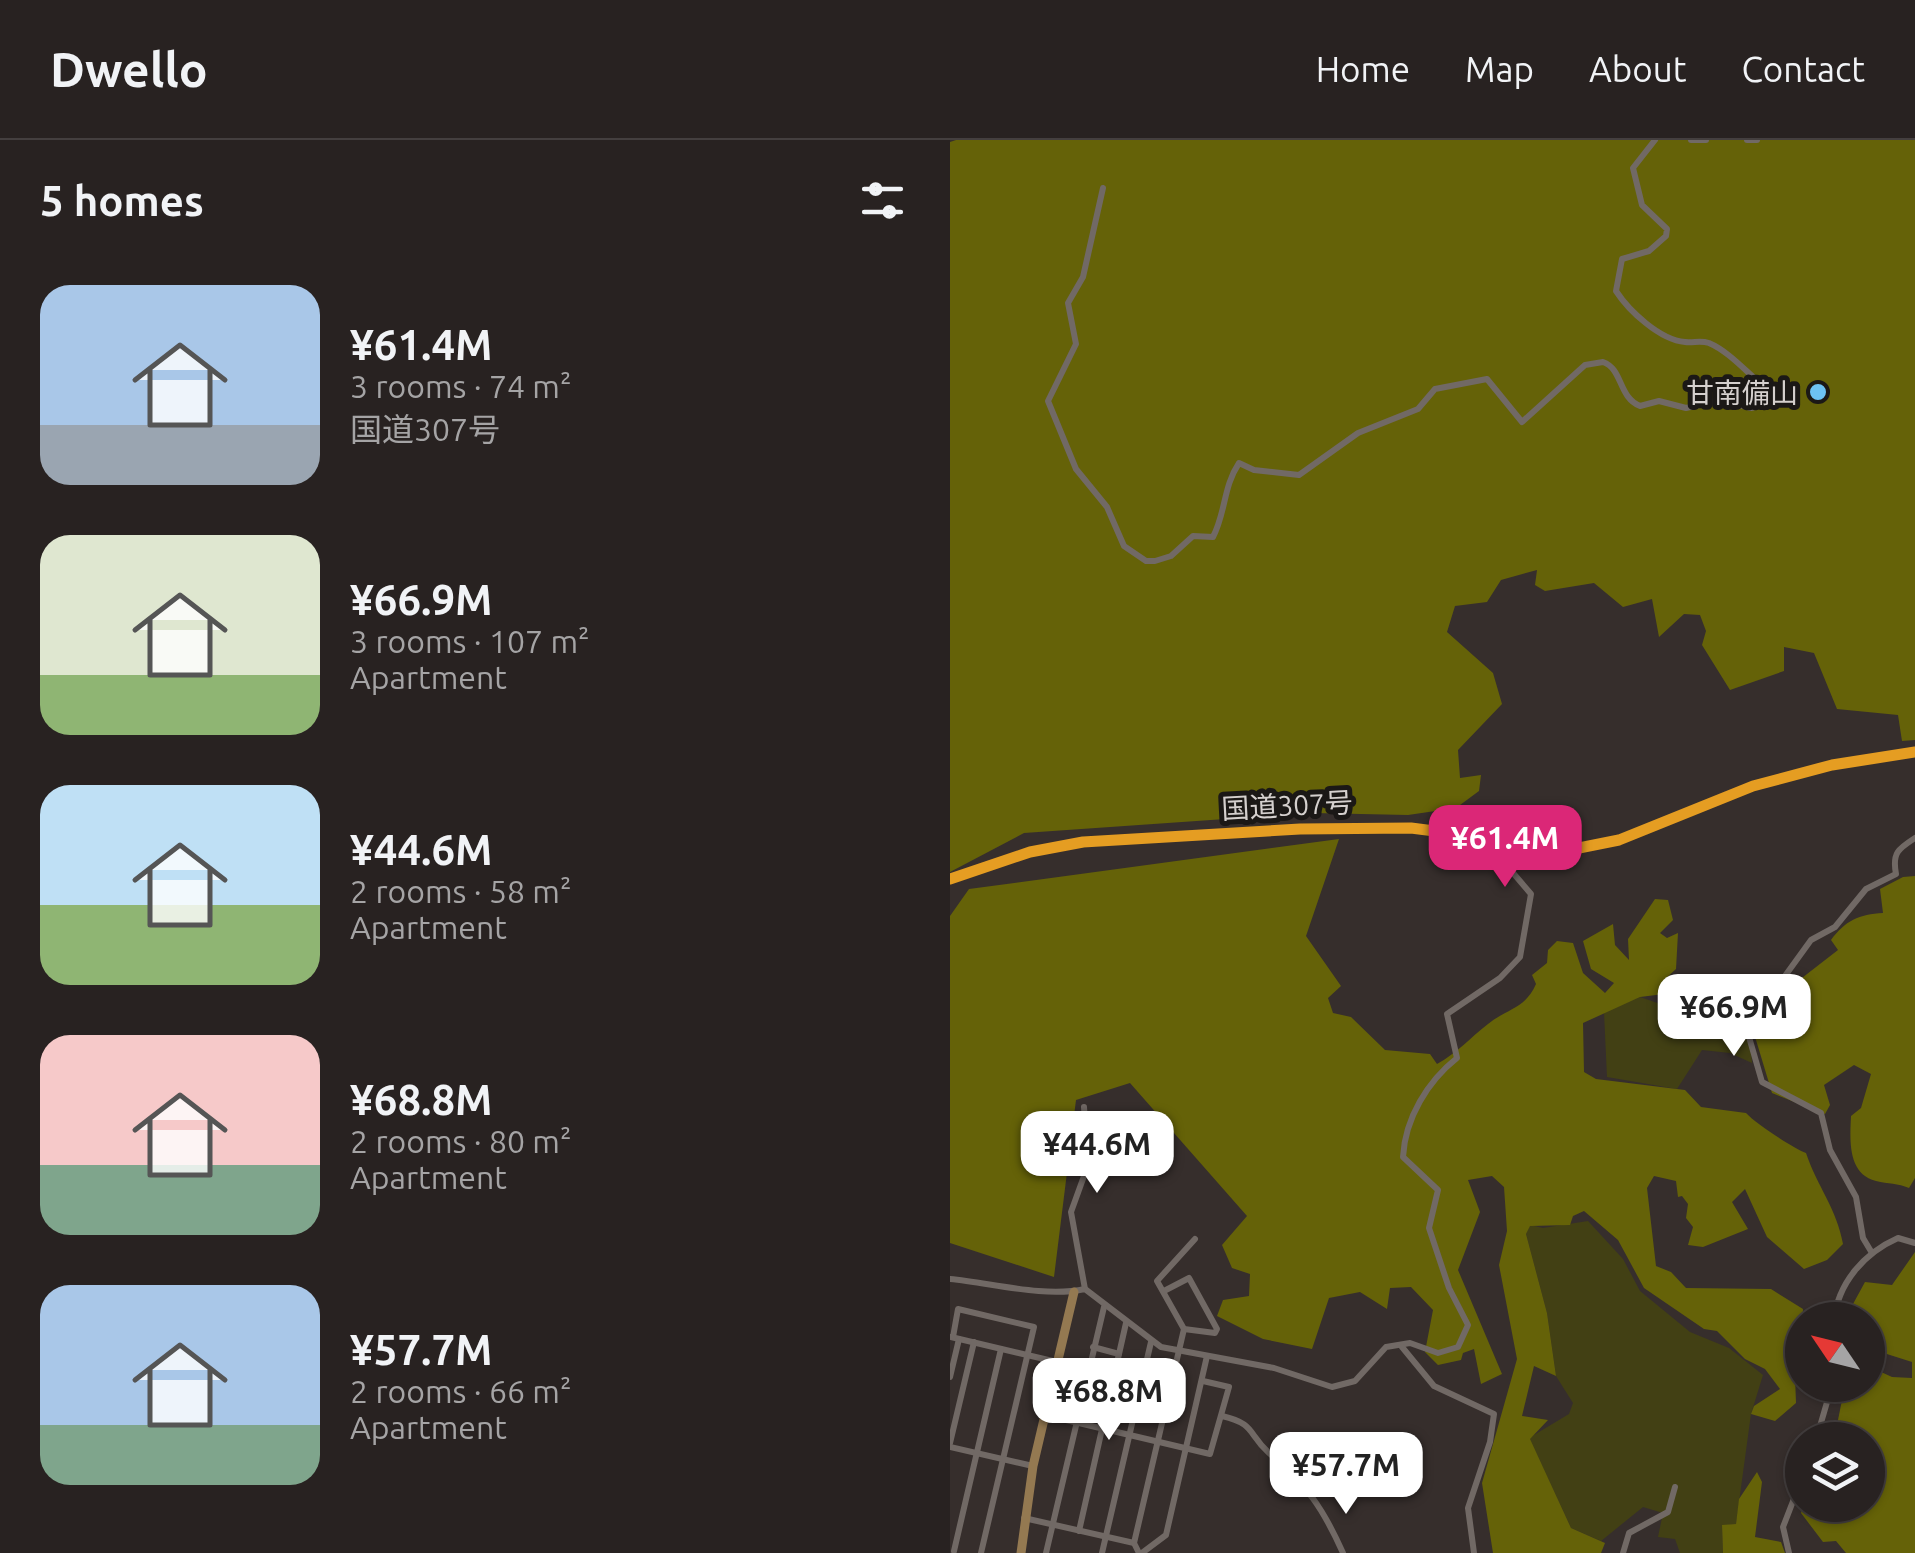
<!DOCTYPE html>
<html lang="en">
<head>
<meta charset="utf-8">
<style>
	body { margin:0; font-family:Ubuntu,"Noto Sans JP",sans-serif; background:#342f2e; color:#f1f3f6; height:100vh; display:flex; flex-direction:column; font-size:38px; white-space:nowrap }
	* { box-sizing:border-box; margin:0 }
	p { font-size:32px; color:#a5a4a5 }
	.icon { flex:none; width:55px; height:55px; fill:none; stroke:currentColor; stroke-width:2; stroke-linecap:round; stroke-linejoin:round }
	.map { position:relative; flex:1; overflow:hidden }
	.sheet { display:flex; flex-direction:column; background:#282221; width:950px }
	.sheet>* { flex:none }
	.needle { width:65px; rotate:305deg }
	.buttons { position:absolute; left:835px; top:1162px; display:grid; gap:20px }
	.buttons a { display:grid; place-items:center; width:100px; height:100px; border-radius:50%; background:#282221; box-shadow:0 2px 8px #0004,0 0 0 2px #443f3f; font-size:50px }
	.price { position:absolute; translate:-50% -85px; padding:0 22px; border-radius:20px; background:#fff; color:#222; font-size:32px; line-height:65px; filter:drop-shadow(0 2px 5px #0008) }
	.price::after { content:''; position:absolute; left:50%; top:60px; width:30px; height:22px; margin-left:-15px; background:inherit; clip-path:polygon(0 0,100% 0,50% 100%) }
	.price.selected { background:#db2777; color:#fff }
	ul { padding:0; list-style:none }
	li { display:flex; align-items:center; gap:30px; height:250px; padding:0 40px }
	li span { display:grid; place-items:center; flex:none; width:280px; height:200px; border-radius:30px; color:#555 }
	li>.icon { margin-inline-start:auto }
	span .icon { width:120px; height:120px; fill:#fffc; stroke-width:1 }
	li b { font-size:42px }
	h2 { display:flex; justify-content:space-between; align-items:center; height:120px; padding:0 40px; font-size:42px }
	header { display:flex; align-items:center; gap:60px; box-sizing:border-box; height:140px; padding:0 50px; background:#282221; border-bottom:2px solid #443f3f }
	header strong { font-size:48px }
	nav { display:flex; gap:55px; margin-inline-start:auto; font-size:35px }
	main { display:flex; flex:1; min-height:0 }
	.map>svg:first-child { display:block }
	.green { fill:#424014 }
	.forest { fill:#656208 }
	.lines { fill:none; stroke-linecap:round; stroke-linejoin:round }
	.street { stroke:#716965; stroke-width:6 }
	.secondary { stroke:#947951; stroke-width:9 }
	.highway { stroke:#e59d22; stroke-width:11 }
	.poi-dot { fill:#6dc2f3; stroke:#1b1816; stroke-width:4 }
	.labels { text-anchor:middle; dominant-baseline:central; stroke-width:10; stroke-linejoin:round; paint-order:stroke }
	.poi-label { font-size:28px; fill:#d5d0ce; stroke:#1b1816; text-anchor:end }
	.street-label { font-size:28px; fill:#d5d0ce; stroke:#1b1816 }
</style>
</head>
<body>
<header>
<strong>Dwello</strong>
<nav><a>Home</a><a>Map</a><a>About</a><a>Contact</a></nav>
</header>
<main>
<section class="sheet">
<h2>5 homes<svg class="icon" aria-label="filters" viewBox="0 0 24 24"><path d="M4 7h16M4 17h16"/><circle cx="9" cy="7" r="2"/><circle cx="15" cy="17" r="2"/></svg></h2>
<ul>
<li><span style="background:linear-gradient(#a9c7e8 70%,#9aa5b1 0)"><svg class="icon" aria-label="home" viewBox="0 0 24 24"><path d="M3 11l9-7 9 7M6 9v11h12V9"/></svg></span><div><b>¥61.4M</b><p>3 rooms · 74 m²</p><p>国道307号</p></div></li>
<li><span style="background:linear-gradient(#dfe7d0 70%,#8fb573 0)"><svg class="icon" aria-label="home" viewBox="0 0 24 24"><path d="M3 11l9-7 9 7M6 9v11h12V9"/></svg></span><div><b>¥66.9M</b><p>3 rooms · 107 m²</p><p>Apartment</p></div></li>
<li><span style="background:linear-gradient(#bfe0f5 60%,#8fb573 0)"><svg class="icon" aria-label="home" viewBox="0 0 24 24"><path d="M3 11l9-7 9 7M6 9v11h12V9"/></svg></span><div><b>¥44.6M</b><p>2 rooms · 58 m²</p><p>Apartment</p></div></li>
<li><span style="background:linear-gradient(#f6c9c9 65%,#7fa58c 0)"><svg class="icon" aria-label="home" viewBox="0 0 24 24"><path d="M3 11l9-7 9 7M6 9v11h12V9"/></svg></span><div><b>¥68.8M</b><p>2 rooms · 80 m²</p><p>Apartment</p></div></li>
<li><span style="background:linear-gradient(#a9c7e8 70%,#7fa58c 0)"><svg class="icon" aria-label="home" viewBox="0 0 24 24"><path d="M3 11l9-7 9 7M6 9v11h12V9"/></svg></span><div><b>¥57.7M</b><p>2 rooms · 66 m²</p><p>Apartment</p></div></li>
</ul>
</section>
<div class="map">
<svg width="965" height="1413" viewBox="0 0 965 1413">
	<rect width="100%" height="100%" fill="#362e2c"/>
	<g class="green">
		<polygon points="690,857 728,870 798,867 802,923 780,913 752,910 727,949 657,937 654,872"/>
		<polygon points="638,1081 673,1119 690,1151 740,1192 779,1208 813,1235 801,1274 786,1384 772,1386 773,1413 730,1413 725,1399 708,1397 713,1373 693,1367 651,1401 621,1388 579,1298 619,1274 623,1263 606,1236 597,1173 576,1094 580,1085 593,1088"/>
	</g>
	<g class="forest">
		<polygon points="6,0 965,0 965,600 952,601 948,575 887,569 864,513 834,507 834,531 780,550 752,505 756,491 750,475 734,474 709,497 702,459 673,467 644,443 595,451 585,445 587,430 551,440 537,462 505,466 497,492 543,533 552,564 508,610 510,638 531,635 529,651 506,668 458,675 363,673 74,693 0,732 0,2"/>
		<path d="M 389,699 L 356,796 L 391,846 L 378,858 L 383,873 L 401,877 L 435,910 L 480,914 L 487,924 C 507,913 520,898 538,884 C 558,868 575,869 586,844 L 582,835 L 597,823 L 598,810 L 607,801 L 623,803 L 633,833 L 655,853 L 664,843 L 641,829 L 633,801 L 663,784 L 665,805 L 679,820 L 678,799 L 705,759 L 718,760 L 723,780 L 710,793 L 717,798 L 728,793 L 726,829 L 714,840 L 714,854 L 690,857 L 633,883 L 634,932 L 646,939 L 735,950 L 751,967 L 796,973 C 805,983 843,1008 856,1013 C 867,1046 887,1069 893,1104 L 877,1120 L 854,1129 L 817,1097 L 795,1049 L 782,1062 L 798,1089 L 753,1107 L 738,1105 L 743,1087 L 736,1078 L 738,1064 L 732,1056 L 728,1057 L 726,1041 L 704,1036 L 697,1048 L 706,1126 L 721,1132 L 736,1148 L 821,1149 L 853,1169 L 852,1202 L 844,1209 L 846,1263 L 825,1281 L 801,1274 L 804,1266 L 830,1249 L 815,1229 L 795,1219 L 767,1191 L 754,1189 L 694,1148 L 668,1100 L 634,1071 L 623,1076 L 620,1085 L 580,1086 L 576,1094 L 597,1173 L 606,1236 L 584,1226 L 572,1276 L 598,1280 L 580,1299 L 621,1388 L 655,1403 L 651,1413 L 543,1413 L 532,1343 L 567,1219 L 549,1125 L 557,1091 L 554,1047 L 542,1036 L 518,1040 L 530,1072 L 508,1130 L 552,1234 L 531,1244 L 524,1209 L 513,1213 L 511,1220 L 488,1225 L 475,1212 L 483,1170 L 461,1147 L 440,1148 L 437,1169 L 410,1152 L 379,1158 L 362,1209 L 313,1199 L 267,1176 L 273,1160 L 299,1156 L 300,1134 L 282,1128 L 272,1105 L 297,1076 L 180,943 L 126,960 L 104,1137 L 0,1103 L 0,776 L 19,749 Z"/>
		<path d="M 965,736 L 965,1038 L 959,1048 C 948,1043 938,1044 926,1041 C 897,1034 900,999 901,976 L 911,968 L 921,934 L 904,925 L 874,945 L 880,965 L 875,974 L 822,953 L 803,890 L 812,869 L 848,853 L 848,841 L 888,810 L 881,800 C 895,781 909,774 933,773 L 930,749 L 953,737 Z"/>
		<polygon points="965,1112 965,1413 896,1413 886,1401 873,1402 851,1373 853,1365 918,1365 918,1300 884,1300 895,1245 918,1245 918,1226 942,1237 962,1238 962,1222 918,1208 918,1180 906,1180 903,1164 915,1142 942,1145"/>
		<polygon points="807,1332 812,1342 805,1397 831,1402 835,1413 773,1413 772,1385 786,1384 789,1359"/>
	</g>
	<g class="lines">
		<g class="street">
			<polyline points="741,0 756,0"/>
			<polyline points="797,0 807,0"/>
			<path d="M 153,48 L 133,137 L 118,163 L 126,204 L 98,261 L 126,329 L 157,367 L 174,406 L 196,421 L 205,421 L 221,416 L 243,396 L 263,397 C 276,372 273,347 289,323 L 304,330 L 349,335 L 408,293 L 468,269 L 485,249 L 537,239 L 572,282 L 635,225 L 653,222 C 673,229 668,257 690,266 L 709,261 L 736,268 L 771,260 L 801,268 L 813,265 L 819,254 L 816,248 C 798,234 780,212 759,203 C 750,200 744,203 735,202 C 710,200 679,171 666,151 L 672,119 L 699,111 L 716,96 L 717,89 L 692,65 L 683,28 L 705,0"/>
			<polyline points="134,967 138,1025 121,1072 135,1149"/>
			<path d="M 922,1113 L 913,1098 L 906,1057 L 880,1010 L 871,973 L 812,942 L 799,897 L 806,865 L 827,847 L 861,800 L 885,787 L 916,749 L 946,734 C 942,713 948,709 965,698"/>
			<path d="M 0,1139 C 42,1143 94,1158 135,1149 L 211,1207 L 324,1228 L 382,1247 L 405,1241 L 436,1207 L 460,1203 L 488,1213 L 508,1207 L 518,1185 L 499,1148 L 479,1088 L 488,1050 L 453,1017 C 455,978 478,941 507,918 L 497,874 L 550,838 L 570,817 L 581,754 L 558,727 L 567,695"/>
			<polyline points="214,1151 239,1138 267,1189 265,1193 234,1189"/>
			<path d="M 884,1180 C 888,1143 914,1113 948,1098 L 965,1103"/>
			<polyline points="1,1197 107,1222"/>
			<polyline points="3,1197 8,1169 84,1187 31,1413"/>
			<polyline points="143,1207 169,1214"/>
			<polyline points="452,1207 484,1246 544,1274 540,1302 518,1368 524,1413"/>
			<polyline points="0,1237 9,1199"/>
			<polyline points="95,1275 260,1314 279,1247 253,1241"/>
			<path d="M 272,1276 C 306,1284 297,1293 319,1313 C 357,1346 372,1366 393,1413"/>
			<polyline points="866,1300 882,1245"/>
			<polyline points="0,1303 24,1202"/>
			<polyline points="0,1307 83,1326"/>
			<polyline points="74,1378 184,1403"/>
			<polyline points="129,1391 176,1183"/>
			<polyline points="4,1411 51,1209"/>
			<polyline points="96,1413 154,1167"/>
			<polyline points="152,1413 201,1202"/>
			<polyline points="189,1413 184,1403 234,1189 207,1141 245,1099"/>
			<polyline points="192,1413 216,1395 257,1216"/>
			<polyline points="673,1413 679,1393 718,1372 725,1347"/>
			<polyline points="839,1413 833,1387 852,1338"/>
		</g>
		<polyline class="secondary" points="71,1413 83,1326 124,1152"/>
		<polyline class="highway" points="0,739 80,712 133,702 350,689 461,688 624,709 669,700 803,646 882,625 965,612"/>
	</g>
	<circle class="poi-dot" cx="868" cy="252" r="10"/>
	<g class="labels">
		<g class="poi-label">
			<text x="848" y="252">甘南備山</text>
		</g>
		<g class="street-label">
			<text transform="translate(337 665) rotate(-3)">国道307号</text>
		</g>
	</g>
</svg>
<div class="buttons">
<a><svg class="needle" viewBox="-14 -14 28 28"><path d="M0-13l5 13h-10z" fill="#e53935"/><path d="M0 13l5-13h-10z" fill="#a5a4a5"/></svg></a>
<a><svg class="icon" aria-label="layers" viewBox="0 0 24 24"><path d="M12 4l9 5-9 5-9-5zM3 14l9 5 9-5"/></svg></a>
</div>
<b class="price selected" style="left:555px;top:750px">¥61.4M</b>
<b class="price" style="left:784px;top:919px">¥66.9M</b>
<b class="price" style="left:147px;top:1056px">¥44.6M</b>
<b class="price" style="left:159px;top:1303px">¥68.8M</b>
<b class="price" style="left:396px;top:1377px">¥57.7M</b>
</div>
</main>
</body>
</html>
